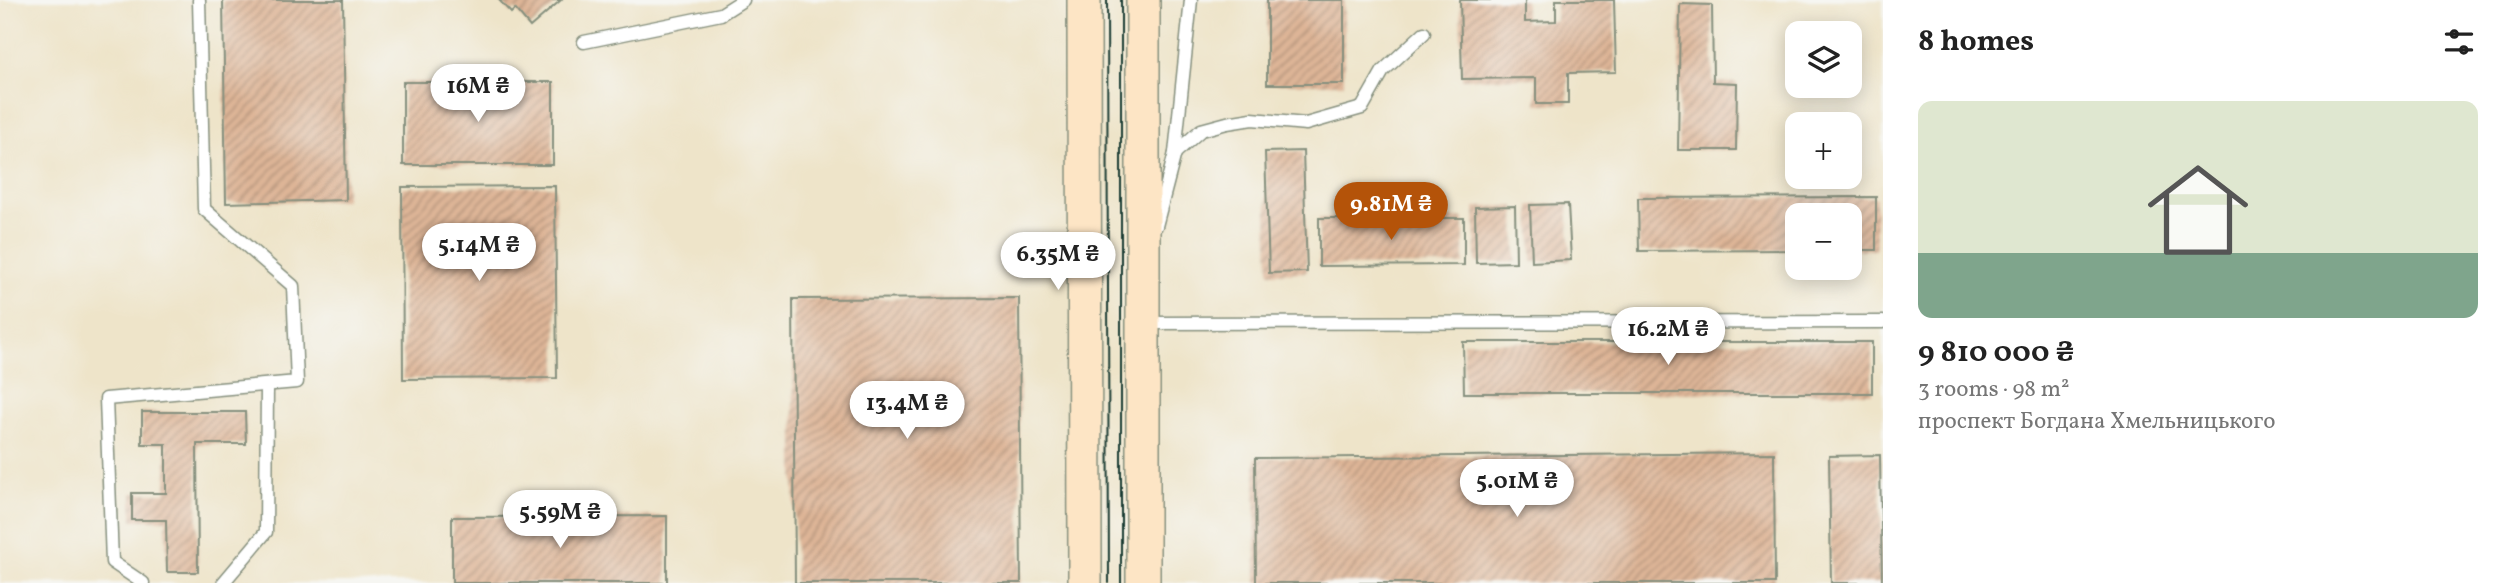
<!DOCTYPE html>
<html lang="en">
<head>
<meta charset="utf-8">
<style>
	body { margin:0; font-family:Vollkorn,serif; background:#f2f2f2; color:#222; height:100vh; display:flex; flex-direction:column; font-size:26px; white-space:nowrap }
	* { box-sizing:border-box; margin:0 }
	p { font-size:23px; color:#767676 }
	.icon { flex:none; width:38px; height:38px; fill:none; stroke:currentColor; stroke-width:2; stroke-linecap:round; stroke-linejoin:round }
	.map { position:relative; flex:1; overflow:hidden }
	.sheet { display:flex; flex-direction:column; background:#fff; width:630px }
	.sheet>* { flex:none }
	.tools { position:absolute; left:1785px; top:21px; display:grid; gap:14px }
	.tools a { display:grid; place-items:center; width:77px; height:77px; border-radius:14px; background:#fff; box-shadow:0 4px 18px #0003; font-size:35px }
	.price { position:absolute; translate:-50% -60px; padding:0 16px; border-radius:24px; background:#fff; color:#222; font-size:23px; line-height:46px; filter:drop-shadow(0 2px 4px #0008) }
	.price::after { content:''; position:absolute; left:50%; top:42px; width:21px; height:16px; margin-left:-10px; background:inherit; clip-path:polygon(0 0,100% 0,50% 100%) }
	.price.current { background:#b45309; color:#fff }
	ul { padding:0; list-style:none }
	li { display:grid; align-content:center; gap:14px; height:371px; padding:0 35px }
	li+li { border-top:2px solid #e0e0e0 }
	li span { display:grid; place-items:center; height:217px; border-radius:14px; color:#555 }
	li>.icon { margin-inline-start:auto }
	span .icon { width:126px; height:126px; fill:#fffc; stroke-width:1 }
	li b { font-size:30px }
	h2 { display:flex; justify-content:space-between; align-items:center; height:84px; padding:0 35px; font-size:30px }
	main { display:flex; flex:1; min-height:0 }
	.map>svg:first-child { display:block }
	.building { fill:url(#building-hatch) }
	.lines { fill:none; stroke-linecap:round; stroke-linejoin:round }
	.lane-casing { stroke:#86907e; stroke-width:15 }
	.secondary-casing { stroke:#86907e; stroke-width:36 }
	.lane { stroke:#fff; stroke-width:12 }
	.secondary { stroke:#fde5c5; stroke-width:33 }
	.tram { stroke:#1f3d34; stroke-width:2 }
</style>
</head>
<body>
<main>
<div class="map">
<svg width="1883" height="583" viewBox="0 0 1883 583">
	<defs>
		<pattern id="building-hatch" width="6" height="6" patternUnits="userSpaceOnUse" patternTransform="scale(1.75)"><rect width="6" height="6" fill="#deb597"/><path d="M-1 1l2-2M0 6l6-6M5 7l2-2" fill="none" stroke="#b3947c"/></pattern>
	</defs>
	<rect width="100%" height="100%" fill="#f6f6f2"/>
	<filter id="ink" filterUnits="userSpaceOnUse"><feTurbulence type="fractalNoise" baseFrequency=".0143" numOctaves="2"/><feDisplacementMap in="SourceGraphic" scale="14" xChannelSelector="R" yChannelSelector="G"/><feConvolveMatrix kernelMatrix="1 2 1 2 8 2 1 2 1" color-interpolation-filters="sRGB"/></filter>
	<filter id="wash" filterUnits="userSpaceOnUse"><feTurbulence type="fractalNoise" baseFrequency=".00686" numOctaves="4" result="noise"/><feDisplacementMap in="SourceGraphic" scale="28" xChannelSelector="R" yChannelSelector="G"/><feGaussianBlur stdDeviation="1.57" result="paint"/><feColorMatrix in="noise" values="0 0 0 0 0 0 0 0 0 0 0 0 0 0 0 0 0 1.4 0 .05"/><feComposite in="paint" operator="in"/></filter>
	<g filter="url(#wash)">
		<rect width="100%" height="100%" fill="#eee4c9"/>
		<g id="blocks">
			<g class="building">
				<polygon points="223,0 343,0 346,200 226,203"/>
				<polygon points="499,0 561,0 530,27 515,9 511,13"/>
				<rect x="1267" y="0" width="77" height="84"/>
				<polygon points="1460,0 1525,0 1525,22 1556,21 1556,0 1614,0 1616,72 1568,73 1568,104 1536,104 1536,78 1462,79"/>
				<polygon points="1680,4 1712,5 1713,82 1737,83 1736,150 1678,150"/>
				<rect x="403" y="82" width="150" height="83"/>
				<polygon points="1303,151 1307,272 1269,273 1265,152"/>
				<polygon points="555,186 557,378 403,379 402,187"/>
				<polygon points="1876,197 1876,250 1850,250 1850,215 1797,215 1797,250 1639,251 1638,198"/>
				<polygon points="1568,204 1571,260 1532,262 1530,205"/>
				<polygon points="1515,206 1516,262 1476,263 1475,207"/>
				<polygon points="1319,218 1464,218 1464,265 1319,266"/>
				<polygon points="1019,298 1021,583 795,583 793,299"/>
				<polygon points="1463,342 1872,342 1872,393 1464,393"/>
				<polygon points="142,412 245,412 246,444 197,444 198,572 167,572 166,520 132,520 132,493 166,493 166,444 142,444"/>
				<polygon points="1774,453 1775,583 1256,583 1255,458"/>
				<polygon points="1880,455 1882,583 1831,583 1829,456"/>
				<polygon points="667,516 667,583 452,583 452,517"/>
			</g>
		</g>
	</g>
	<g filter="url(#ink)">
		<use href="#blocks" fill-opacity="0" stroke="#86907e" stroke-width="2"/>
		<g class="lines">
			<defs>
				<g id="lane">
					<polyline points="584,42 721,14 743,0"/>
					<polyline points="1175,153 1201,130 1227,123 1252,119 1306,124 1362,108 1383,71 1424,33"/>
					<polyline points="1156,226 1175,153 1191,0"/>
					<polyline points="1145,323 1883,322"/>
					<polyline points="143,583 112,562 106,399 297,382 293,286 204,209 199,0"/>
					<polyline points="223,583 266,532 267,385"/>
				</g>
				<g id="secondary">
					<polyline points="1084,0 1085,583"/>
					<polyline points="1143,0 1143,583"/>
				</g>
			</defs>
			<use href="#lane" class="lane-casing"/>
			<use href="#secondary" class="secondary-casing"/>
			<use href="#lane" class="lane"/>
			<use href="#secondary" class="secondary"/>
			<g class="tram">
				<polyline points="1107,0 1109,583"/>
				<polyline points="1121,0 1121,583"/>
			</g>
		</g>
	</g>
</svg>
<div class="tools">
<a><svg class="icon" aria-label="layers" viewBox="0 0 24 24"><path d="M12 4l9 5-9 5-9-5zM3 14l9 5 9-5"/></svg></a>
<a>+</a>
<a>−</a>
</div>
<b class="price" style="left:478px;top:124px">16M ₴</b>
<b class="price current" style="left:1391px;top:242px">9.81M ₴</b>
<b class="price" style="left:479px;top:283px">5.14M ₴</b>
<b class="price" style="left:1058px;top:292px">6.35M ₴</b>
<b class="price" style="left:1668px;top:367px">16.2M ₴</b>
<b class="price" style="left:907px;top:441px">13.4M ₴</b>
<b class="price" style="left:1517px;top:519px">5.01M ₴</b>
<b class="price" style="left:560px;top:550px">5.59M ₴</b>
</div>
<section class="sheet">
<h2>8 homes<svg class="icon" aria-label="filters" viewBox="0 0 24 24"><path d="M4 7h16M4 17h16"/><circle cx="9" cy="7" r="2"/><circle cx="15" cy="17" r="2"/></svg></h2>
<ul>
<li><span style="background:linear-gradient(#dfe7d0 70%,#7fa58c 0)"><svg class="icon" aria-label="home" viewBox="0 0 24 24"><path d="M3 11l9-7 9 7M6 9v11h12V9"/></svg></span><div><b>9 810 000 ₴</b><p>3 rooms · 98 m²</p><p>проспект Богдана Хмельницького</p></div></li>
</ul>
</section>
</main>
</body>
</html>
